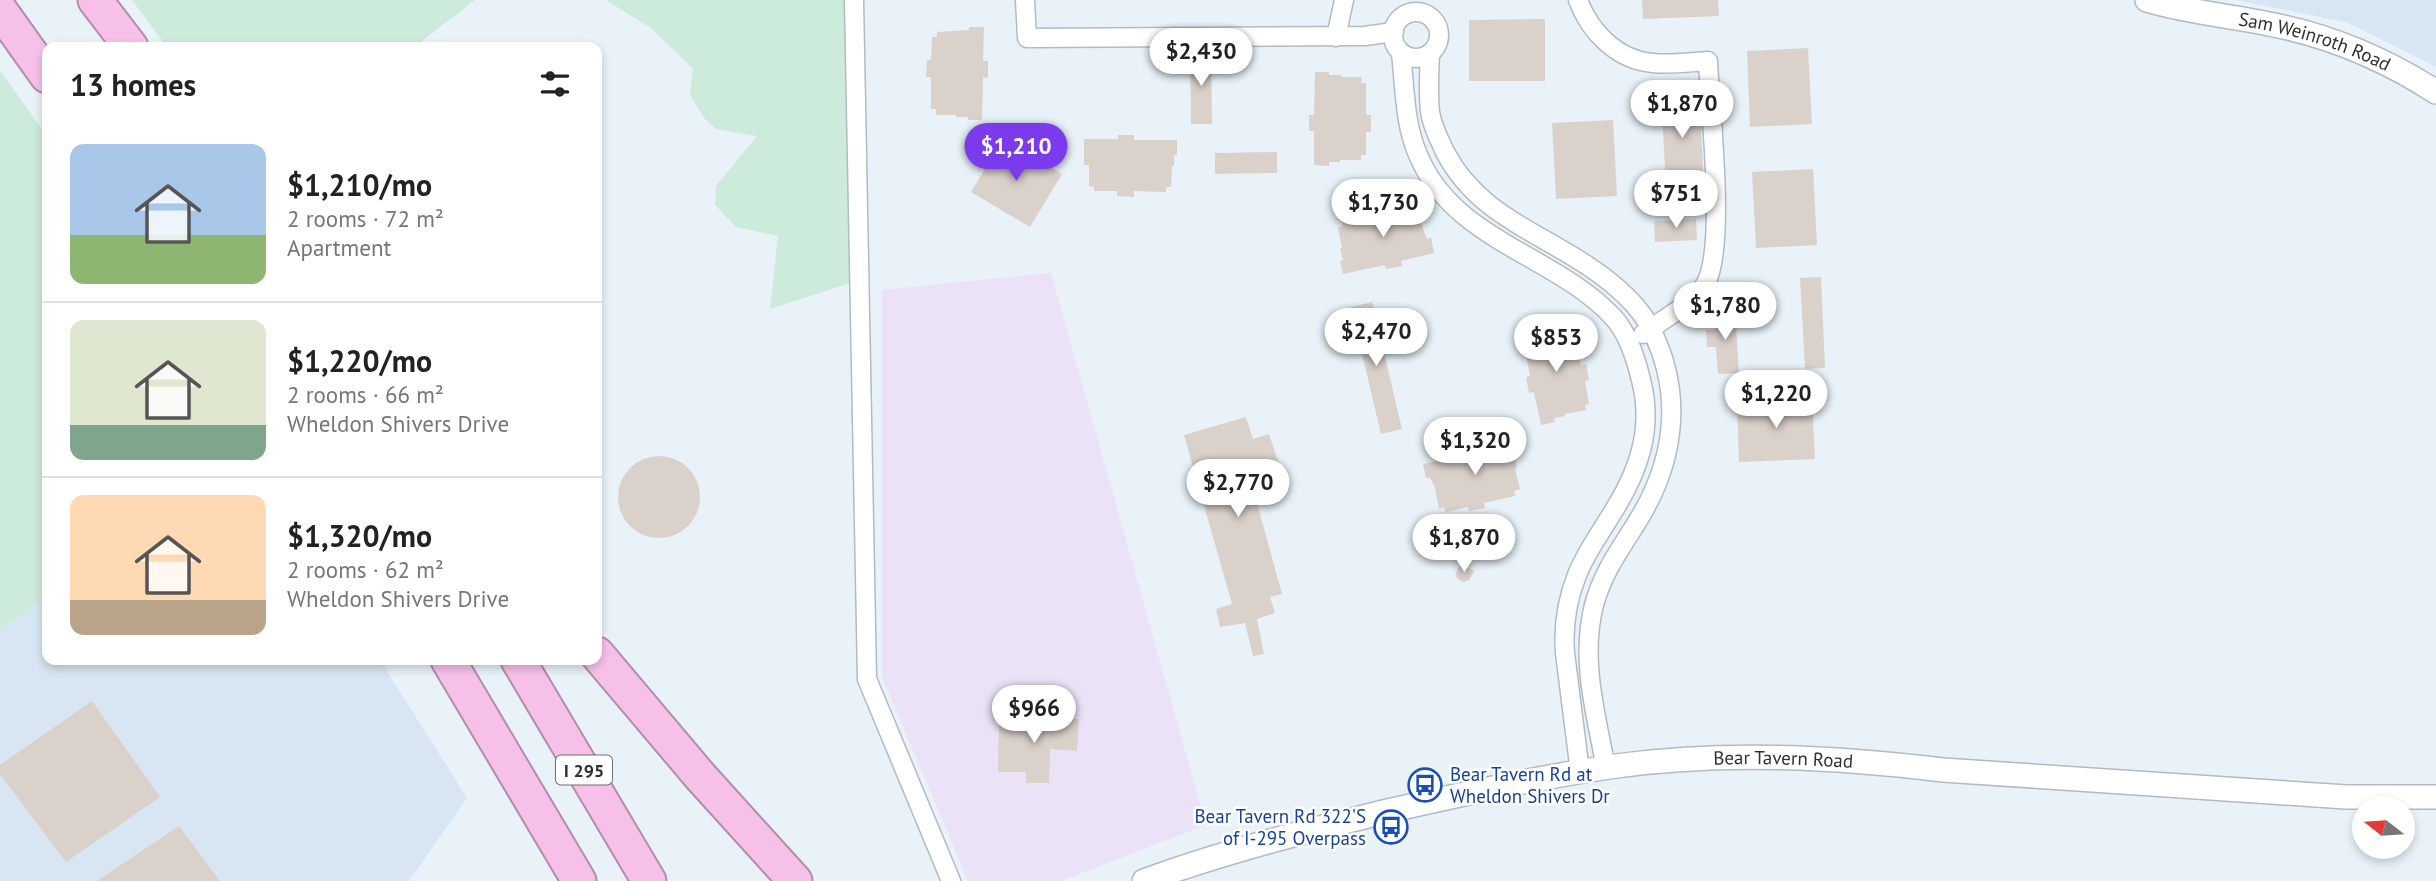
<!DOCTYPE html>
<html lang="en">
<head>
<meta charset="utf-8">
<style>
	body { margin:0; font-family:"PT Sans",sans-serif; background:#f6f6f6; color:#222; height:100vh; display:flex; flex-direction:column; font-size:26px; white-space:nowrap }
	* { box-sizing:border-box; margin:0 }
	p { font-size:23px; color:#767676 }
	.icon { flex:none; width:38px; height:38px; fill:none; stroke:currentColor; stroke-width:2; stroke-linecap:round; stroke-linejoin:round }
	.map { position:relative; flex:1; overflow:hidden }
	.sheet { position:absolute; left:42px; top:42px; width:560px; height:623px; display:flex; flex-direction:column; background:#fff; border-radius:14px; box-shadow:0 4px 10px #0003 }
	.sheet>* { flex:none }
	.needle { width:46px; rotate:287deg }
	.buttons { position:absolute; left:2352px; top:796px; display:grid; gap:14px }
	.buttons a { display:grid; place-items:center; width:63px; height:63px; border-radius:50%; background:#fff; box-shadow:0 4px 10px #0003; font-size:35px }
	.price { position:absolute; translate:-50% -60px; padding:0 16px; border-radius:24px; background:#fff; color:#222; font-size:23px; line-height:46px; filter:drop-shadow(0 2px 4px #0008) }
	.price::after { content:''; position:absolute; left:50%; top:42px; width:21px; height:16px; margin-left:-10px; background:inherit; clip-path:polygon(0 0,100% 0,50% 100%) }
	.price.active { background:#7c3aed; color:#fff }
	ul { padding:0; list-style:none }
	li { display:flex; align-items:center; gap:21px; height:175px; padding:0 28px }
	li+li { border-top:2px solid #e0e0e0 }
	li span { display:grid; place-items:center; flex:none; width:196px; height:140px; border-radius:14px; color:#555 }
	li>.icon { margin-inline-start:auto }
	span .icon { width:84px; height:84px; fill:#fffc; stroke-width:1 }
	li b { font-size:30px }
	h2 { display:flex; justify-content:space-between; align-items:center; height:84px; padding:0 28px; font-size:30px }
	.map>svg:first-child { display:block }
	.built { fill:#d7e6f2 }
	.industrial { fill:#ebe2f7 }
	.green { fill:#ccebdb }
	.building { fill:#dbd1cb }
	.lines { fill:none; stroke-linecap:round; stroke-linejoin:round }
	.minor-casing { stroke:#b2bbc2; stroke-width:21 }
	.tertiary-casing { stroke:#b2bbc2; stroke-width:26 }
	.motorway-casing { stroke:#b18ea9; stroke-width:37 }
	.minor { stroke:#fff; stroke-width:18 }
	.tertiary { stroke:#fff; stroke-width:23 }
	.motorway { stroke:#f7c0e8; stroke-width:33 }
	.labels { text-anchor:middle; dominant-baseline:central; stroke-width:5; stroke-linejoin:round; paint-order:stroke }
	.shield { fill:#fefefe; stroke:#6c6f71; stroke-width:2 }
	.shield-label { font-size:18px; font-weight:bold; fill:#2e3235 }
	.street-label { font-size:19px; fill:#2e3235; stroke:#fefefe }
	.transit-label { font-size:19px; fill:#164399; stroke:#fefefe; text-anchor:start }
</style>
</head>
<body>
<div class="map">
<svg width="2436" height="881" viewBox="0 0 2436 881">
	<rect width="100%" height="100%" fill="#e9f2f9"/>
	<g class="built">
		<polygon points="2236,0 2436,0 2436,67 2346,22"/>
		<polygon points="47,595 47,660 380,660 467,798 409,881 0,881 0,629"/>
	</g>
	<polygon class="industrial" points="1051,273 1206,825 1061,881 968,881 882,677 882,290"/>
	<g class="green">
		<polygon points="132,0 475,0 423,40 418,47 167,47"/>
		<polygon points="606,0 862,0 869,277 770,309 778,236 736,227 715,205 716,186 757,136 716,129 704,118 690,95 693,69 651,28"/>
		<polygon points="0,71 47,136 47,596 0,629"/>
	</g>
	<g class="building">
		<polygon points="1642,0 1718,0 1719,16 1643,19"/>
		<polygon points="1545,19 1545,81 1469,81 1469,20"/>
		<polygon points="969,27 984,27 983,61 988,61 988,78 983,77 982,120 968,120 968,117 956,117 956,115 936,115 936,109 931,109 931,77 926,77 927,60 931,60 932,37 937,37 937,32 969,30"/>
		<polygon points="1808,48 1812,124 1750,127 1747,51"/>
		<polygon points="1190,52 1211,52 1212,124 1191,124"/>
		<polygon points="1315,72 1329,72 1329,75 1341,75 1341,77 1362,77 1361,83 1366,83 1366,115 1371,115 1371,132 1366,132 1366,155 1361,155 1361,160 1340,160 1340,162 1329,162 1329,166 1314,165 1314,131 1309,131 1309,115 1314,115"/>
		<polygon points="1699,94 1704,185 1666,187 1661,96"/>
		<polygon points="1613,120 1617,196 1556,199 1552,123"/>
		<polygon points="1118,135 1134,135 1134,140 1177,140 1177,155 1174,155 1174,166 1172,166 1171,187 1166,187 1166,192 1134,191 1134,197 1117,196 1117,191 1094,191 1094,187 1089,186 1089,165 1084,165 1084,139 1118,139"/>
		<polygon points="1003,138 1062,174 1030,227 971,192"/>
		<polygon points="1277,152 1277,173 1215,174 1215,153"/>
		<polygon points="1813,169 1817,245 1756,248 1752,172"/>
		<polygon points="1388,205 1390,210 1412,205 1413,209 1418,208 1423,229 1427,239 1431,238 1434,253 1401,261 1402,266 1386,269 1385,265 1343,274 1340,261 1343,260 1340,248 1342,248 1338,228 1343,226 1342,221 1373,214 1372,209"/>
		<polygon points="1696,219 1697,240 1655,242 1654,221"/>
		<polygon points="1821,277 1825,368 1805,369 1800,278"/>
		<polygon points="1372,302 1402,429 1381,434 1351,307"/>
		<polygon points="1735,311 1739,373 1718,374 1716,347 1707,347 1706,330 1715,330 1714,312"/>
		<polygon points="1569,329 1570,335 1575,334 1581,365 1586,364 1589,380 1585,381 1589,404 1585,405 1586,410 1565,414 1565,416 1554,418 1555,422 1541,425 1534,392 1529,393 1526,377 1530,376 1522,333 1536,331 1536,334 1548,331 1548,333"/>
		<polygon points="1812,398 1815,459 1739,462 1737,401"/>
		<polygon points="1246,417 1253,439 1269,434 1281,470 1250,478 1282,594 1270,597 1275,613 1257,619 1264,654 1253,656 1245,623 1220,627 1216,609 1232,604 1184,435"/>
		<polygon points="1514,442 1518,456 1514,457 1517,468 1515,469 1520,489 1514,491 1515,496 1484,503 1485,508 1469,511 1468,507 1446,512 1444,507 1439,509 1435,488 1430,478 1426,478 1423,464 1457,456 1456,451 1471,448 1472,452"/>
		<circle cx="659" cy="497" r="41"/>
		<polygon points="1465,566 1474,571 1469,580 1463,582 1457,578 1456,573 1459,567"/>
		<polygon points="92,701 160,797 66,862 0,774 0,765"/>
		<polygon points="999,719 1079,719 1077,751 1050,749 1049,783 1026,783 1026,772 998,772"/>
		<polygon points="179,826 220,881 97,881"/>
	</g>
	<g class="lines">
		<defs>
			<g id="minor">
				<polyline points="854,0 867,679 951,881"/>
				<polyline points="1025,0 1027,38 1365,36 1394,32"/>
				<path d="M 1578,0 C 1590,32 1617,60 1653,63 C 1671,65 1690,62 1708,61 C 1710,109 1726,245 1706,283 C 1697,301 1660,321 1643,334"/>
				<circle cx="1416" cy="35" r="23"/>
				<polyline points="1336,37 1344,0"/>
				<path d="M 1401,53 C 1405,88 1404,124 1419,157 C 1455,241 1555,255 1613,317 C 1628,333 1636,359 1641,380 C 1654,430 1638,473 1611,515 C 1599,535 1585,554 1577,575 C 1567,600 1563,627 1565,653 L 1580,772"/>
				<path d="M 1430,54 C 1429,73 1428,93 1430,112 C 1432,126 1439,139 1445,152 C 1477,213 1534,230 1588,266 C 1612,282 1638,303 1651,329 C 1682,390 1676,454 1643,512 C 1624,545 1604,568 1594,605 C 1580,659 1596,715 1606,768"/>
			</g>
			<g id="tertiary">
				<path id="s1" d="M 2147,0 C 2190,13 2235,16 2279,26 C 2335,38 2388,61 2436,92"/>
				<path id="s2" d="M 1144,881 C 1223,852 1306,831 1388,811 C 1463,794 1540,777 1616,766 C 1725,751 1835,757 1943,770 L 2346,797 L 2436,797"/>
			</g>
			<g id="motorway">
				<polyline points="95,0 131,47"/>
				<polyline points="0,10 47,76"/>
				<polyline points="597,654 700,776 795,881"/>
				<polyline points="448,660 579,881"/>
				<polyline points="518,660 649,881"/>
			</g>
		</defs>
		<use href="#minor" class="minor-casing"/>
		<use href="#tertiary" class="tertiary-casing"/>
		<use href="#motorway" class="motorway-casing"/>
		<use href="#minor" class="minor"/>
		<use href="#tertiary" class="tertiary"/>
		<use href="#motorway" class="motorway"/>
	</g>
	<defs>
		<symbol id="bus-ring" viewBox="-11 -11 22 22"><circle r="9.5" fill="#fefefe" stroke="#1a4fb4" stroke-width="1.5"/><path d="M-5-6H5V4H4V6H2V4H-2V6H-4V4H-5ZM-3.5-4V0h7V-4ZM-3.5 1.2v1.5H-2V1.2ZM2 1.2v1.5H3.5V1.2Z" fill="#1a4fb4"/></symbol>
	</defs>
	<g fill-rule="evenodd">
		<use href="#bus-ring" x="1406" y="766" width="38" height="38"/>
		<use href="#bus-ring" x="1372" y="808" width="38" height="38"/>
	</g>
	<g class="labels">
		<rect class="shield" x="556" y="755.5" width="56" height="29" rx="5"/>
		<g class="shield-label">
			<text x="584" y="770">I 295</text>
		</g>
		<g class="street-label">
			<text stroke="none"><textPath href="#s1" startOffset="173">Sam Weinroth Road</textPath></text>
			<text stroke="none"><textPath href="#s2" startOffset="654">Bear Tavern Road</textPath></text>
		</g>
		<g class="transit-label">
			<text x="1450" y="774">Bear Tavern Rd at<tspan x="1450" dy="22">Wheldon Shivers Dr</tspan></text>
			<text x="1366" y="816" text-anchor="end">Bear Tavern Rd 322'S<tspan x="1366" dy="22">of I-295 Overpass</tspan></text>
		</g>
	</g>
</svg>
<div class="buttons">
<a><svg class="needle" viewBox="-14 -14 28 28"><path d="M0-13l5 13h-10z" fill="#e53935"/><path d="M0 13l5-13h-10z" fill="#767676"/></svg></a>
</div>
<b class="price" style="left:1201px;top:88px">$2,430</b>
<b class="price" style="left:1682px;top:140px">$1,870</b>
<b class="price active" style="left:1016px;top:183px">$1,210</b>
<b class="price" style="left:1676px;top:230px">$751</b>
<b class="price" style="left:1383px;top:239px">$1,730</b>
<b class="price" style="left:1725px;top:342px">$1,780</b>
<b class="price" style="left:1376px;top:368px">$2,470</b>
<b class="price" style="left:1556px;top:374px">$853</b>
<b class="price" style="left:1776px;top:430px">$1,220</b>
<b class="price" style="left:1475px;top:477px">$1,320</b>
<b class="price" style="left:1238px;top:519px">$2,770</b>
<b class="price" style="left:1464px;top:574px">$1,870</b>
<b class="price" style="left:1034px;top:745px">$966</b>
<section class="sheet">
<h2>13 homes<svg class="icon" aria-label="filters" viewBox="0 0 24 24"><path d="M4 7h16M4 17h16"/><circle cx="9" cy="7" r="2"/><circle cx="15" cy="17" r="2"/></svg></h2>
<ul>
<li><span style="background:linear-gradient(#a9c7e8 65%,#8fb573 0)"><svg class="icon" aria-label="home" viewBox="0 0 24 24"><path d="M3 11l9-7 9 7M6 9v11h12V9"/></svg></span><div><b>$1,210/mo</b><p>2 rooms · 72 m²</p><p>Apartment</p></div></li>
<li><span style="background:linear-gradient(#dfe7d0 75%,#7fa58c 0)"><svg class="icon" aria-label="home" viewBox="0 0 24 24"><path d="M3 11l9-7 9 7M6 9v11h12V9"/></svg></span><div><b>$1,220/mo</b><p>2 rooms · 66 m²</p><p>Wheldon Shivers Drive</p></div></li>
<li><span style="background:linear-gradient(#ffd9b3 75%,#b9a48a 0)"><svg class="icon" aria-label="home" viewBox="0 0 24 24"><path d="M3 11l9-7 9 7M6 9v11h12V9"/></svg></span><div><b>$1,320/mo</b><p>2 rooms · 62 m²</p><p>Wheldon Shivers Drive</p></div></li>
</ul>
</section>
</div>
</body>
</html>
